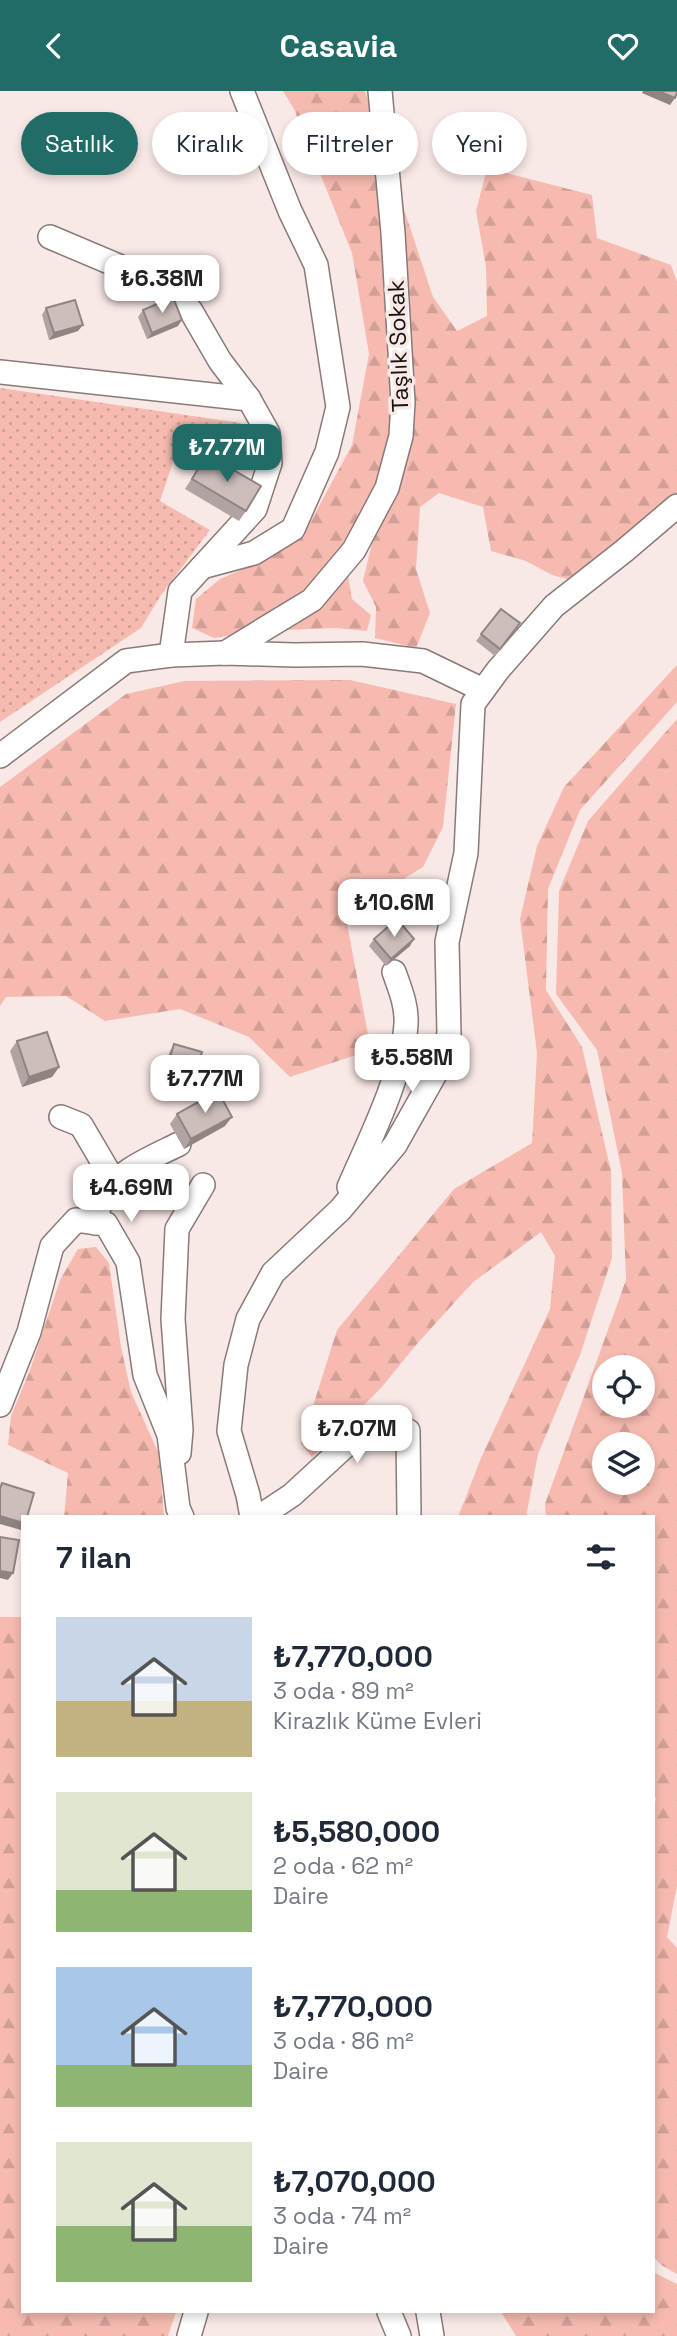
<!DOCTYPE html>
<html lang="tr">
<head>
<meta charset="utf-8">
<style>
	body { margin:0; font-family:"Space Grotesk",sans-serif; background:#f6f6f7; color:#1f2937; height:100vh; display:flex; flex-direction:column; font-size:26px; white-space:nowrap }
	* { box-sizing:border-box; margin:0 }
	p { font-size:23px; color:#747a83 }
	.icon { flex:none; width:38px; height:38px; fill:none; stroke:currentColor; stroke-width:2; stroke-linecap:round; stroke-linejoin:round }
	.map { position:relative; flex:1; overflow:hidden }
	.sheet { position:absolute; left:21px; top:1424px; width:634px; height:798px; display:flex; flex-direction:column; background:#fff; border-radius:0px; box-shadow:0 4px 10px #0003 }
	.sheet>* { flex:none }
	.guide { position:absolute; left:21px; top:21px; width:635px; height:63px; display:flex; gap:14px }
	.buttons { position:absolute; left:592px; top:1264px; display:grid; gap:14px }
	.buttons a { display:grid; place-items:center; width:63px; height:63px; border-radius:50%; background:#fff; box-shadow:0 4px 10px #0003; font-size:35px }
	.price { position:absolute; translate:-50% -60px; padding:0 16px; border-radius:14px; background:#fff; color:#222; font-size:23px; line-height:46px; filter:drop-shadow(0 2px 4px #0008) }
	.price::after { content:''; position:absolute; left:50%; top:42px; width:21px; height:16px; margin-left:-10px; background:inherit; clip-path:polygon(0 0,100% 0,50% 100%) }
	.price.current { background:#226c67; color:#fff }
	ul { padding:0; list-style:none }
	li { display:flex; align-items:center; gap:21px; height:175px; padding:0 35px }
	li span { display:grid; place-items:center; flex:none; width:196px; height:140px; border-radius:0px; color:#555 }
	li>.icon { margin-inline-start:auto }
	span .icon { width:84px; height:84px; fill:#fffc; stroke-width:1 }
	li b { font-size:30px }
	h2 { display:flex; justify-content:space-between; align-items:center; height:84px; padding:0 35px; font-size:30px }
	.tag { padding:0 24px; border-radius:32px; background:#fff; box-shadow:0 4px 10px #0003; font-size:24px; line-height:63px }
	.tag.current { background:#226c67; color:#fff }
	header { display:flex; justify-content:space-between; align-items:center; height:91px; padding:0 35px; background:#226c67; color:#fff; font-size:32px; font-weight:700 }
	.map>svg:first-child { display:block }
	.forest { fill:url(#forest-firs); fill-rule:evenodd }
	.park { fill:url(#park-dots) }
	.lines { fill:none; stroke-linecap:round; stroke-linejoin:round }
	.minor-casing { stroke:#887a78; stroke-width:26 }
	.minor { stroke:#fff; stroke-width:23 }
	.wall { fill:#b0a3a1 }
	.shaded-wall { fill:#908483 }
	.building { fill:#cdbdbb; stroke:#908483; stroke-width:2 }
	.labels { text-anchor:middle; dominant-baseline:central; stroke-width:7; stroke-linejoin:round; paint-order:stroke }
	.street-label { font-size:23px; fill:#171211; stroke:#f9e9e6 }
</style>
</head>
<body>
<header><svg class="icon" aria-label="back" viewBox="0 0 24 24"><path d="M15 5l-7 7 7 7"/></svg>Casavia<svg class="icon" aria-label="heart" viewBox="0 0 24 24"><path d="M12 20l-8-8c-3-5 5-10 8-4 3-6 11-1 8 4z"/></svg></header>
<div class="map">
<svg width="677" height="2245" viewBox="0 0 677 2245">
	<defs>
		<pattern id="forest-firs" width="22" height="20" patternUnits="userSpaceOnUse" patternTransform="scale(1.75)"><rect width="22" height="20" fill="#f6bab0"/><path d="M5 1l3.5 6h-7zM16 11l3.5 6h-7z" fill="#d29f96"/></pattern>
		<pattern id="park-dots" width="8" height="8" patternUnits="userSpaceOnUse" patternTransform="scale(1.75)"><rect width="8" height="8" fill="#f6bab0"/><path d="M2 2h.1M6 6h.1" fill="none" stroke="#d29f96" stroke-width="1.8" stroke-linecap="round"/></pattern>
	</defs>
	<rect width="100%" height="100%" fill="#f9e9e6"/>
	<g class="forest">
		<polygon points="283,0 365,0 433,206 457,240 487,225 486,176 476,120 487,77 592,104 597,147 671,174 677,191 677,402 571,489 552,484 526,470 491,460 483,416 439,402 420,416 416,478 430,522 416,557 375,547 376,516 363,490 372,452 396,398 414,287 385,391 348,484 352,508 371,524 367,540 335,537 257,540 214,547 192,537 196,508 220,488 269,467 304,443 352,354 369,263 352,162 294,18"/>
		<polygon points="677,574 677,611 580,719 548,798 546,899 582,956 611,1080 612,1167 580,1264 538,1363 526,1426 458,1426 481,1367 550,1218 555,1165 541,1141 472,1192 416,1254 381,1297 312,1366 301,1353 337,1239 454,1098 532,1052 537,962 520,828 537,755 564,696"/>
		<polygon points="350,589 456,613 443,736 423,776 384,800 347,833 371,959 290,986 249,946 180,918 105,930 66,905 6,906 0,915 0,696 126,603 184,590"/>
		<path d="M 677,628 L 677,1795 L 667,1846 L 677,1857 L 677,2183 L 661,2174 L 653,2165 L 653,1722 L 656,1707 L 653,1705 L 653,1426 L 546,1426 L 545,1413 L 626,1189 L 622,1082 L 597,959 L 556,903 L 559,800 L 588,730 ZM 604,1276 L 642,1276 L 642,1314 L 604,1314 ZM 604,1353 L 642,1353 L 642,1391 L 604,1391 Z"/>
		<polygon points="96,1156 109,1172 121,1256 131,1301 159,1363 164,1426 64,1426 68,1382 8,1354 11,1325 30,1279 60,1189 78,1158"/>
		<polygon points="0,1526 23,1526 23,2221 176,2221 168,2245 0,2245"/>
		<polygon points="653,2181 677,2193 677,2245 516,2245 501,2221 653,2221"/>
	</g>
	<polygon class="park" points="0,297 241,332 228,362 174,368 160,410 210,439 161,504 141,537 0,631"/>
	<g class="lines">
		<defs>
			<g id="minor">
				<polyline points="50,146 173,198 191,220 220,270 249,308 268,342 270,372 255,418 180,500 171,564"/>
				<polyline points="0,281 249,308"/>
				<polyline points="202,476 254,462 293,438 327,361 338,316 316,174 290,120 242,0"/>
				<polyline points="225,562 312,509 354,459 387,397 401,345 403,311 393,142 380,0"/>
				<polyline points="0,665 126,570 171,564 225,562 295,564 362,563 423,570 483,599"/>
				<polyline points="61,1026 81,1034 115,1092"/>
				<path d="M 349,1096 C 369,1050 403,983 406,933 C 407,914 400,898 394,881"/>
				<path d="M 95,1132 C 97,1124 99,1113 103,1105 C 119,1079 153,1066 179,1053"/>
				<polyline points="0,1314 29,1241 52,1155 76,1129 106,1133 128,1171 145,1284 169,1344 178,1417 182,1426"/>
				<polyline points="179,1362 181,1339 173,1228 177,1138 203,1094"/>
				<polyline points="252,1426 248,1404 229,1340 236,1274 248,1228 273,1182 340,1119 395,1054 435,983 449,943 447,851 466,762 473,613 498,579 554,515 624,460 677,415"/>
				<polyline points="259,1426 292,1404 367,1335 383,1327 408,1340 409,1426"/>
				<polyline points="389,2221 399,2245"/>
				<polyline points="428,2221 432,2245"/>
				<polyline points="189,2245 196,2221"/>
			</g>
		</defs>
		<use href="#minor" class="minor-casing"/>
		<use href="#minor" class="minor"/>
	</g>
	<g class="wall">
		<polygon points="46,217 78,240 49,249 42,224"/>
		<polygon points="143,219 178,235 147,248 138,226"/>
		<polygon points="204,368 246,420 239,430 185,398"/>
		<polygon points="501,518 520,532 495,565 476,550"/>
		<polygon points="374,848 410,855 386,875 369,855"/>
		<polygon points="17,950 59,976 52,986 22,996 10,960"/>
		<polygon points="174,953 193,991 188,997 160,989 170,960"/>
		<polygon points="177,1023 225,1035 184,1058 170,1033"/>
	</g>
	<g class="shaded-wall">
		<polygon points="643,0 658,0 675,7 670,14 642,2"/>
		<polygon points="182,229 178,235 147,248 152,242"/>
		<polygon points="83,234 78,240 49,249 54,242"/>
		<polygon points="414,848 410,855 386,875 391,868"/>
		<polygon points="59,976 52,986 22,996 29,986"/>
		<polygon points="165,983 193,991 188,997 160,989"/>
		<polygon points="232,1026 225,1035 184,1058 191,1048"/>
		<polygon points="0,1425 23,1432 23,1437 21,1439 0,1433"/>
		<polygon points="0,1480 13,1482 8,1489 0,1487"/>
	</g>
	<g class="building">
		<polygon points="658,0 677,0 677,1 675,7"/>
		<polygon points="173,206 182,229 152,242 143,219"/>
		<polygon points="75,209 83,234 54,242 46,217"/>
		<polygon points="204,368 216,374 218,370 261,395 246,420 192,388"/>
		<polygon points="501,518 520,532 500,558 481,543"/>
		<polygon points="397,828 414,848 391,868 374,848"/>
		<polygon points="47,941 59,976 29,986 17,950"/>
		<polygon points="174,953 202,961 193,991 165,983"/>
		<polygon points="218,1000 232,1026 191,1048 177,1023"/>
		<polygon points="2,1392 34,1402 27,1426 23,1426 23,1432 0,1425 0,1398"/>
		<polygon points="0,1446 19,1449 13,1482 0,1480"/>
	</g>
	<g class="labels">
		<g class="street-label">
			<text transform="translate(398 255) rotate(-92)">Taşlık Sokak</text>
		</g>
	</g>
</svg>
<div class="buttons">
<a><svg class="icon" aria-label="locate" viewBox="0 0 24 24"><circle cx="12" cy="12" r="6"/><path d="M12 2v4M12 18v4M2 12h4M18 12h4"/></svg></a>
<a><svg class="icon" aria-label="layers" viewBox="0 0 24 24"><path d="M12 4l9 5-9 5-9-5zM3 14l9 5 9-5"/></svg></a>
</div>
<b class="price" style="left:162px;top:224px">₺6.38M</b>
<b class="price current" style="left:227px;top:393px">₺7.77M</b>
<b class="price" style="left:394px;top:848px">₺10.6M</b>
<b class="price" style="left:412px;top:1003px">₺5.58M</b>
<b class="price" style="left:205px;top:1024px">₺7.77M</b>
<b class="price" style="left:131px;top:1133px">₺4.69M</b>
<b class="price" style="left:357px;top:1374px">₺7.07M</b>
<div class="guide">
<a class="tag current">Satılık</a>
<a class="tag">Kiralık</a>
<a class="tag">Filtreler</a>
<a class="tag">Yeni</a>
</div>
<section class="sheet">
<h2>7 ilan<svg class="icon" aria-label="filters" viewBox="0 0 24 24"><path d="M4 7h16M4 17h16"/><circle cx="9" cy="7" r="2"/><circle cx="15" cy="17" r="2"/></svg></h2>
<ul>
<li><span style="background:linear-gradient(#c9d6e8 60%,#c2b280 0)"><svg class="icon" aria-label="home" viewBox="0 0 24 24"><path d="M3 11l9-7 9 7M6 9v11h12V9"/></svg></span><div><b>₺7,770,000</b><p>3 oda · 89 m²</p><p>Kirazlık Küme Evleri</p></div></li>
<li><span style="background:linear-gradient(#dfe7d0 70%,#8fb573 0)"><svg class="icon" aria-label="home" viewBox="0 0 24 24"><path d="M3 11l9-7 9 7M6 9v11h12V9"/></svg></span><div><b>₺5,580,000</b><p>2 oda · 62 m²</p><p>Daire</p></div></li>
<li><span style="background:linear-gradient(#a9c7e8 70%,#8fb573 0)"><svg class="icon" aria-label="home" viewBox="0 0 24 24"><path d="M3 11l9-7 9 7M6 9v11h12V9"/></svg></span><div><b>₺7,770,000</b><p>3 oda · 86 m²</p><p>Daire</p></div></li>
<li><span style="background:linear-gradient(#dfe7d0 60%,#8fb573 0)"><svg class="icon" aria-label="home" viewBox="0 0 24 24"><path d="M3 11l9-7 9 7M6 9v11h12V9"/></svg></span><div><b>₺7,070,000</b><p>3 oda · 74 m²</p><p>Daire</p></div></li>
</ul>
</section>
</div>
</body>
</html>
